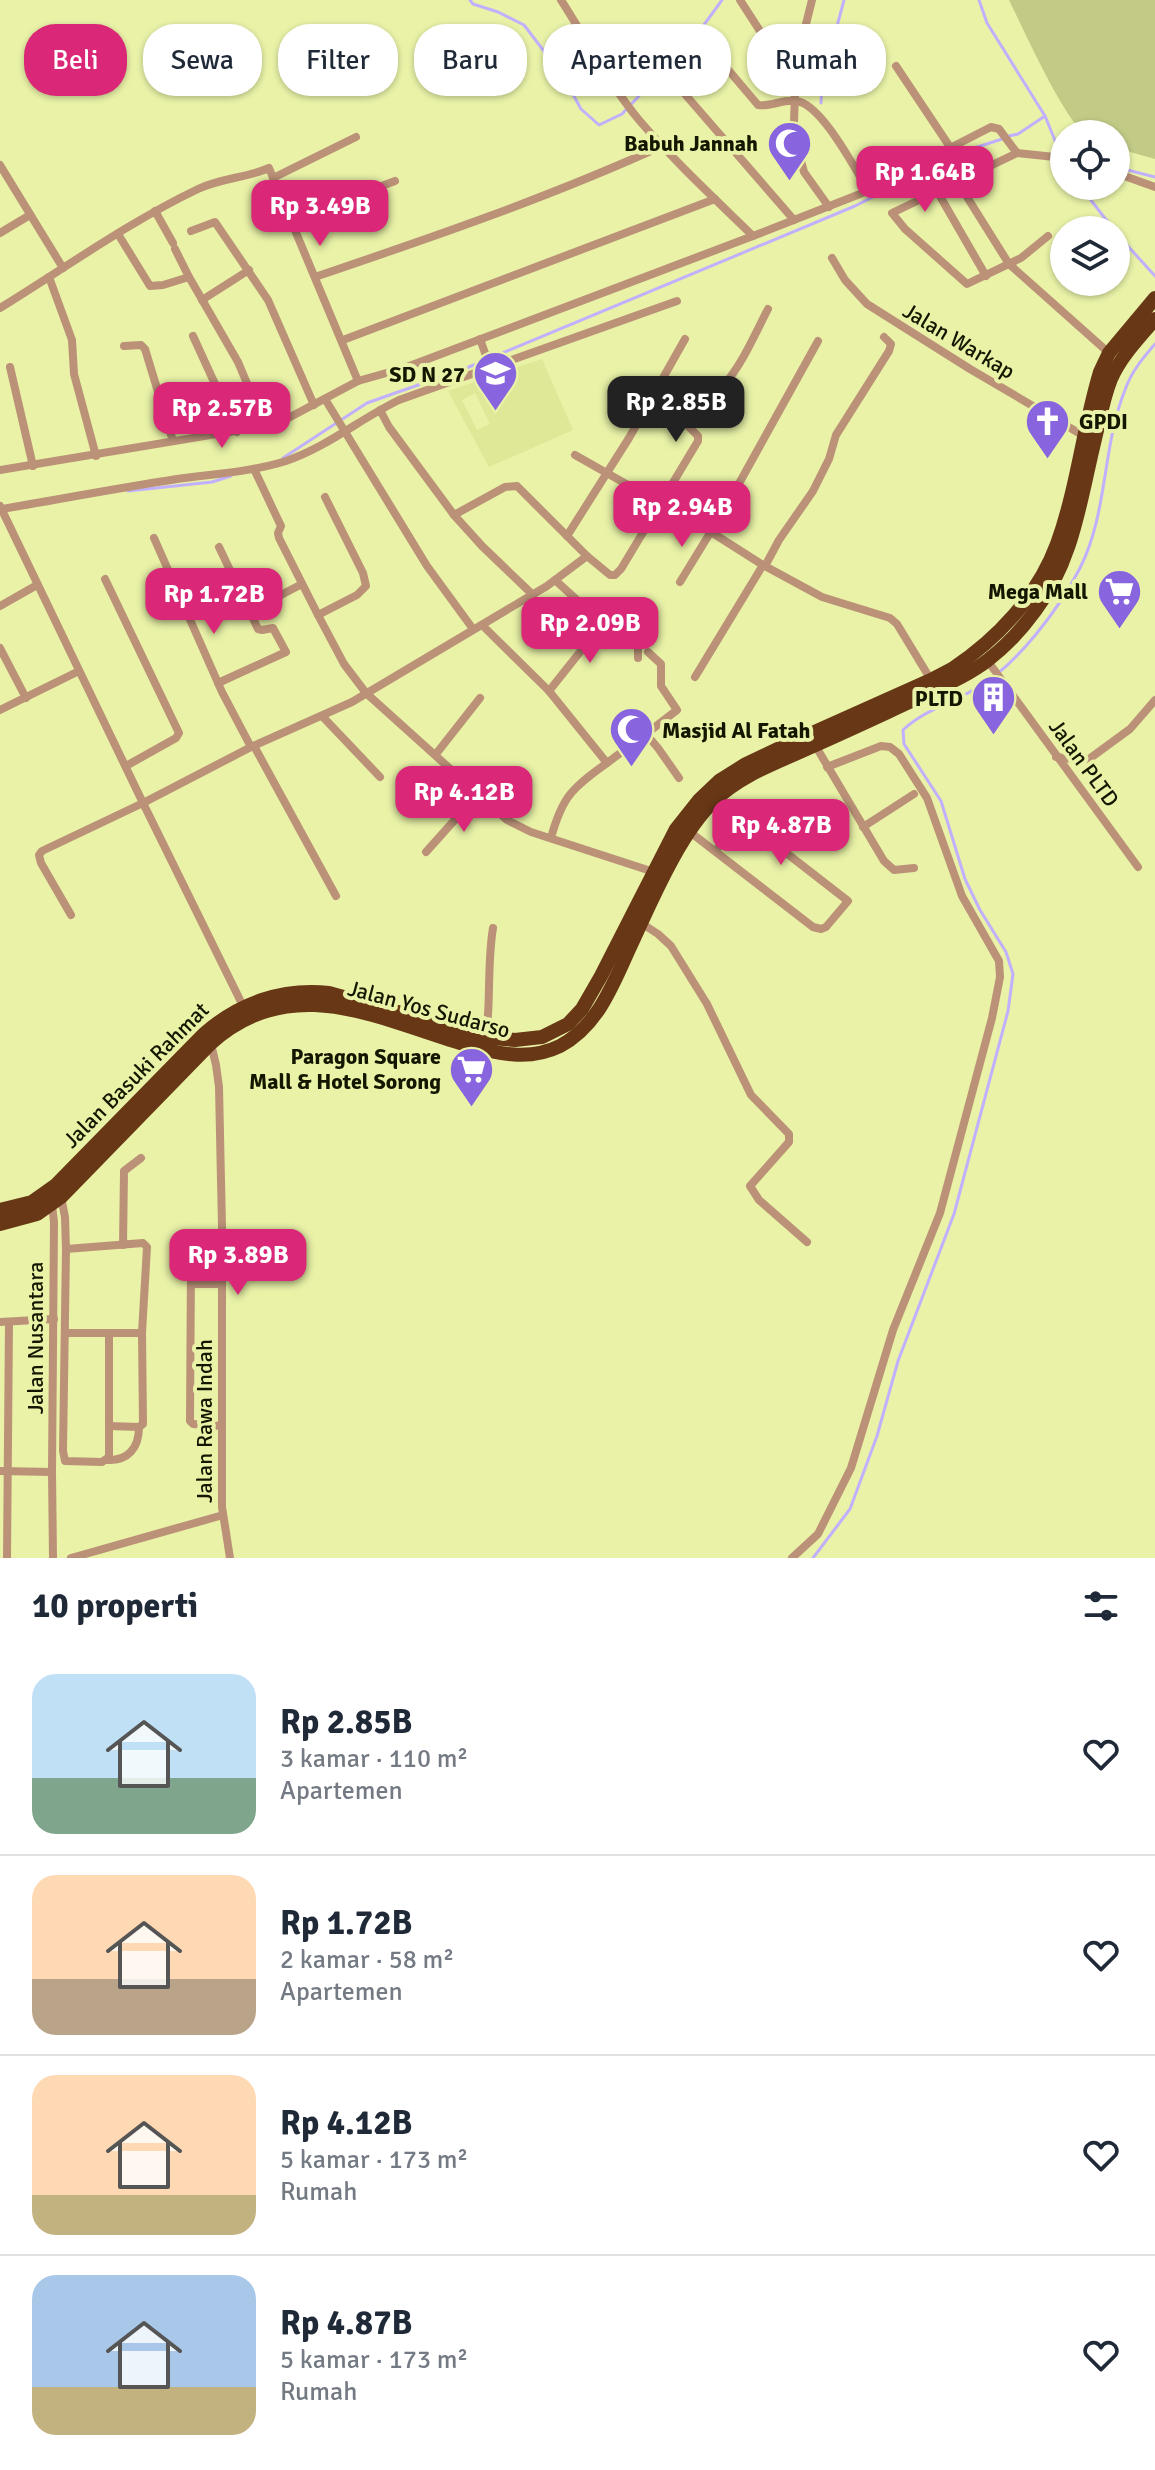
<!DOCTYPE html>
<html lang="id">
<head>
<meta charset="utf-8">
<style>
	body { margin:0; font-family:Signika,sans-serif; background:#f6f6f7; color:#1f2937; height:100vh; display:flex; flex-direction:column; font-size:30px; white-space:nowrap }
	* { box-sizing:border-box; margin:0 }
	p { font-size:26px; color:#747a83 }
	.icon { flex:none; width:44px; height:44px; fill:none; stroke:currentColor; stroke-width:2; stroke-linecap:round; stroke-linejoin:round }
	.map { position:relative; height:1558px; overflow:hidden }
	.panel { display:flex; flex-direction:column; background:#fff; flex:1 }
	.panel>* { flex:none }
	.top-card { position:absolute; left:24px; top:24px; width:1108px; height:72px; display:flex; gap:16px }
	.controls { position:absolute; left:1050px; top:120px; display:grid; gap:16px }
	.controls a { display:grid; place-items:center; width:80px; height:80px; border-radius:50%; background:#fff; box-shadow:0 2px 6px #0004; font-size:40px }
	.price { position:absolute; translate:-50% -68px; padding:0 18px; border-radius:16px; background:#db2777; color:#fff; font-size:26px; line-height:52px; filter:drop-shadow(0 2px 4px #0008) }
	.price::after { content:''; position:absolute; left:50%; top:48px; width:24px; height:18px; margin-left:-12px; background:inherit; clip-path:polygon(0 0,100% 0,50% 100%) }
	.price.active { background:#222; color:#fff }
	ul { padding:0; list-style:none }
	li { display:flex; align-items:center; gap:24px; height:200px; padding:0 32px }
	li+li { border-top:2px solid #e0e1e3 }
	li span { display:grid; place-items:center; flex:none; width:224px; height:160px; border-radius:24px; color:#555 }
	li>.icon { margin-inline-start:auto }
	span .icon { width:96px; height:96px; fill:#fffc; stroke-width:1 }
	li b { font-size:34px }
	h2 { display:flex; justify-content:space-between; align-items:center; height:96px; padding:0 32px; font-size:34px }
	.chip { padding:0 28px; border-radius:32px; background:#fff; box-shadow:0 2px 6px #0004; font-size:28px; line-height:72px }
	.chip.active { background:#db2777; color:#fff }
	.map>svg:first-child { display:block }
	.built { fill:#dee896; fill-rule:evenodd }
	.green { fill:#c2ca86 }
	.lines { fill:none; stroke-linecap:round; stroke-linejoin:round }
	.stream { stroke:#c1b0fe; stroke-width:3 }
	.street { stroke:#bb9278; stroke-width:8 }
	.highway { stroke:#683816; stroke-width:14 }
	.labels { text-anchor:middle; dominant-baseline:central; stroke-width:8; stroke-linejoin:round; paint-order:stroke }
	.poi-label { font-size:22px; font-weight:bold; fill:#151600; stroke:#e9f2a7; text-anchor:end }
	.street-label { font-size:22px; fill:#151600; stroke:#e9f2a7 }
</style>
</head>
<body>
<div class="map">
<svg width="1155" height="1558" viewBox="0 0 1155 1558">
	<rect width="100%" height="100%" fill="#e9f2a7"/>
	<path class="built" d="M 542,359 L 573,430 L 489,467 L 448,391 ZM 475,393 L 490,424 L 477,430 L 462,400 Z"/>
	<path class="green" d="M 1009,0 L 1155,0 L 1155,159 L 1116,148 L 1116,134 C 1107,134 1092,137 1085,133 C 1065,122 1021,24 1009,0 Z"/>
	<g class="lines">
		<g class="stream">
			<polyline points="470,0 473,4 498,12 524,25 563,76 581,109 599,125 622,114 698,33 722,0"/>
			<polyline points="979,0 987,23 1045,116"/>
			<polyline points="821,103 822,82 844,0"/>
			<polyline points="1009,136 1018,134 1045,116 1061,155"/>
			<polyline points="1116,167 1155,177"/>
			<polyline points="1080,186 1114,230"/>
			<polyline points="1116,233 1155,276"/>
			<polyline points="283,458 367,403 469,367 855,206 962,152 1002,139"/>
			<polyline points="128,491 212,482 231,476"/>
			<path d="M 813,1558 L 850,1509 L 877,1436 L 898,1361 L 954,1214 L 1008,1011 L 1013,974 L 1006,952 L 980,910 L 965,879 L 941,801 L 904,744 L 903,730 C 924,710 952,703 977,688 C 1017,665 1059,609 1080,568 C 1108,513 1102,447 1125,390 C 1131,372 1143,358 1155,344"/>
		</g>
		<g class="street">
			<path d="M 561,0 C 587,40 609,84 639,120 C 674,161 714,198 753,236 L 860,194 L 991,127 L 999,129 L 1017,153 L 1064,158"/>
			<polyline points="740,0 773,51 796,64"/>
			<polyline points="812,0 796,64 794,122 795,138 804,172 829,207"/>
			<path d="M 714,53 L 758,105 C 771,107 783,99 796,101 C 821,103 855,169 868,190"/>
			<polyline points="896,66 950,147"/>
			<polyline points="677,85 794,220"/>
			<polyline points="1017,153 892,213 905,229 967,284 1021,258 1048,236"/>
			<polyline points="0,165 63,268"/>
			<polyline points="1116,173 1155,187"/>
			<polyline points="273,178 356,137"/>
			<polyline points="957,181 1009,264 1109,353"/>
			<polyline points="937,191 986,276"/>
			<polyline points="155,211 173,243"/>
			<polyline points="291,220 395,181"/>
			<polyline points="191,231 215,222 268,300 314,405"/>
			<polyline points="0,233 30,215"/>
			<polyline points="118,234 150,286 163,285 189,277 238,362 265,426"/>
			<polyline points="175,249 189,277"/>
			<polyline points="832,258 845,280 867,304 970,369 1084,436"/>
			<polyline points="49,277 72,340 74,374 96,456"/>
			<path d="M 315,277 C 433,237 550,197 664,145"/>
			<polyline points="202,300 249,270"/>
			<path d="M 0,308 C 65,268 129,222 198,189 C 221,178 246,178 269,168 L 358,381 L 277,424 L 0,470"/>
			<polyline points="193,336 237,432"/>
			<polyline points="480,339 490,367"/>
			<polyline points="343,340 715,199"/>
			<polyline points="124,346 141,345 145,349 173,441"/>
			<polyline points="10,367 33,466"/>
			<polyline points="358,381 404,368 753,236"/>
			<polyline points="325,399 427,566 473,629"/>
			<polyline points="380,410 389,427 454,515 482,546 533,595"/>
			<polyline points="575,455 711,532 763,565 822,597 890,618 897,624 931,680"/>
			<polyline points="254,469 281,526 278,533 279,538 318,615"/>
			<polyline points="325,497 363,573 366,586 357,595 318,615 344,664 366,693 507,820 531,832 657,873"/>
			<polyline points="0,506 143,803 243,1006"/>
			<path d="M 2,509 C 60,499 119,488 177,479 C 213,474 251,472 286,461 C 327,447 360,419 399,400 L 677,301"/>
			<path d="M 454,515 L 505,487 L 517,486 L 587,556 L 610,575 L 615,575 L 621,569 L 698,441 L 698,436 L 688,426 C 691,406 713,399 724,385 C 743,363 755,334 768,309"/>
			<polyline points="567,536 629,438 685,339"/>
			<polyline points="154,538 222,692 251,747"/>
			<polyline points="765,566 779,540 813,491 829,459 836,435 889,351 891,344 884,337"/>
			<polyline points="105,579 179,733 176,738 126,766"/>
			<polyline points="555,580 577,600 638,645 638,658"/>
			<polyline points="680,582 726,507 818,341"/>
			<polyline points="0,606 37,585"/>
			<polyline points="256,608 302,584"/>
			<polyline points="482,625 549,691 607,763 646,734 658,748 679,778"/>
			<polyline points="0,648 26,698"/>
			<polyline points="987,660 1138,867"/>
			<polyline points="695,677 763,565"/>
			<polyline points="218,683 286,652 273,628 262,630 258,629 219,547"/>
			<polyline points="549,691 580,652 598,617"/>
			<polyline points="0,710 79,671"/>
			<polyline points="323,717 380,777"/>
			<polyline points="646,734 677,710 661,686 661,664 648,652"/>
			<polyline points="815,745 884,861 894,870 914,868"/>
			<polyline points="254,746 336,896"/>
			<polyline points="436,754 480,698"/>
			<polyline points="1056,757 1081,760 1089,759 1130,729 1155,700"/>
			<polyline points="863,827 914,794"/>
			<polyline points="690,832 813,927 821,929 826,927 848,901 749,824 746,823 736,827 716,850"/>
			<path d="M 551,838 C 562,797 572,788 607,763"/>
			<polyline points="426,852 478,794"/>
			<polyline points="71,915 41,863 39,855 42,851 143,803 251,747 352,702 547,586 587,556"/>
			<polyline points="641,923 658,934 671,946 707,1004 751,1095 789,1134 789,1142 750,1186 759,1200 807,1242"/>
			<path d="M 486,1037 C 491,1000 487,964 493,928"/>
			<polyline points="211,1044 216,1065 219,1087 222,1227 222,1507 230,1558"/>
			<polyline points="61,1197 65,1217 66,1249 63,1451 65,1461 102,1462 109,1457 109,1333"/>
			<polyline points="123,1245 124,1171 141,1158"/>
			<polyline points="66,1249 143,1243 147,1247 142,1333 143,1424 139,1427 109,1426"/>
			<polyline points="191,1263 190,1421 193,1424 221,1426"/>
			<polyline points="192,1284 222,1284"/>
			<polyline points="0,1322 54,1319"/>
			<polyline points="65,1333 142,1333"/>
			<path d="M 107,1460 C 128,1461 139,1448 139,1427"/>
			<polyline points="0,1471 52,1472 54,1222 52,1205"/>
			<polyline points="52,1472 53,1558"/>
			<polyline points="7,1558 9,1322"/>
			<polyline points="71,1558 223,1515"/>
			<polyline points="792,1558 818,1534 851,1468 893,1330 940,1213 992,1018 1000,977 999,961 962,896 927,798 899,754 890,747 881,746 827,767"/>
		</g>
		<g class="highway">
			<path d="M 0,1210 L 32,1202 L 56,1185 L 204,1034 C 239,1003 282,988 329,993 L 492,1038 L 515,1040 L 542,1037 L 568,1024 L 582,1009 L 601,976 L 676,829 L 699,800 L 719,781 L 746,764 L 788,744 L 931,680 L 952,669 C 997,639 1038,596 1057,544 C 1077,489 1083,428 1100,372 L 1109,353 L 1155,298"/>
			<path d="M 0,1224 L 37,1214 L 61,1197 L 210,1044 C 291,970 378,1019 467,1045 C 498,1054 530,1061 560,1046 C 598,1026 613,984 630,947 C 651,902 679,834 715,800 C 740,776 773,764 804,750 C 841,734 879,716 916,699 C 940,687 966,677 988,660 C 1006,646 1022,629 1035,611 C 1074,559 1080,500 1095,439 C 1100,419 1103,399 1111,379 C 1121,356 1139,338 1155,319"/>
		</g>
	</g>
	<defs>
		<symbol id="mosque-pin" viewBox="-11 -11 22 30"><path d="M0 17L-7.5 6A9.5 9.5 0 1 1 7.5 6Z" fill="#8864df" stroke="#e9f2a7"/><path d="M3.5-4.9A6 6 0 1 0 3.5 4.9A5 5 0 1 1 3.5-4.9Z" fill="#fff"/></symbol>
		<symbol id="school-pin" viewBox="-11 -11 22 30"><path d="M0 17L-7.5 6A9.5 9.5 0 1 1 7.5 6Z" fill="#8864df" stroke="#e9f2a7"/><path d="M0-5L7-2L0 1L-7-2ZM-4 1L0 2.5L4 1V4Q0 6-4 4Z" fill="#fff"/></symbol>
		<symbol id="church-pin" viewBox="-11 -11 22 30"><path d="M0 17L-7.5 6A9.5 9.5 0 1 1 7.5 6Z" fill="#8864df" stroke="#e9f2a7"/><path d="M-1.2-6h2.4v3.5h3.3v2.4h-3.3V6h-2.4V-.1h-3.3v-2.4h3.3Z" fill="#fff"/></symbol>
		<symbol id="supermarket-pin" viewBox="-11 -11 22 30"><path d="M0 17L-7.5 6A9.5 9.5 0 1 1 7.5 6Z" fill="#8864df" stroke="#e9f2a7"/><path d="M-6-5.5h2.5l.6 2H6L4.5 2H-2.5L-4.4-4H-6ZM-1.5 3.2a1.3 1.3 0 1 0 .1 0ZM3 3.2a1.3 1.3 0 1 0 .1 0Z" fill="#fff"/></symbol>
		<symbol id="building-pin" viewBox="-11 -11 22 30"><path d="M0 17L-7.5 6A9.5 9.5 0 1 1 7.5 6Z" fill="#8864df" stroke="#e9f2a7"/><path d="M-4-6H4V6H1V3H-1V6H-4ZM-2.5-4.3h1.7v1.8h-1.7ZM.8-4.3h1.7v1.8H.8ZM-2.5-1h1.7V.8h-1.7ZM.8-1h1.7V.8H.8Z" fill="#fff"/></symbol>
	</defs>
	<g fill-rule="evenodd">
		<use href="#mosque-pin" x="764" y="118" width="51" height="69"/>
		<use href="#school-pin" x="470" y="348" width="51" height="69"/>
		<use href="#church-pin" x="1022" y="396" width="51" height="69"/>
		<use href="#supermarket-pin" x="1094" y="566" width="51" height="69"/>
		<use href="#building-pin" x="968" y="672" width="51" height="69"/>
		<use href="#mosque-pin" x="606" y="704" width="51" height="69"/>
		<use href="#supermarket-pin" x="446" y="1044" width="51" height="69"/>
	</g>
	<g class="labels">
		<g class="poi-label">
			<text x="758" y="143">Babuh Jannah</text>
			<text x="465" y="374">SD N 27</text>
			<text x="1079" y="421" text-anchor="start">GPDI</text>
			<text x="1088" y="591">Mega Mall</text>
			<text x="963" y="698">PLTD</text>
			<text x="662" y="730" text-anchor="start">Masjid Al Fatah</text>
			<text x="441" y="1056">Paragon Square<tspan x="441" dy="25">Mall &amp; Hotel Sorong</tspan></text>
		</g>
		<g class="street-label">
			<text transform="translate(959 341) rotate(31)">Jalan Warkap</text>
			<text transform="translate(1084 763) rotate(54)">Jalan PLTD</text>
			<text transform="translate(429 1009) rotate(15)">Jalan Yos Sudarso</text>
			<text transform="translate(136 1075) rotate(-45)">Jalan Basuki Rahmat</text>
			<text transform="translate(35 1338) rotate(-90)">Jalan Nusantara</text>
			<text transform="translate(204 1421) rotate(-90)">Jalan Rawa Indah</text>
		</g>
	</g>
</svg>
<div class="controls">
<a><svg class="icon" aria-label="locate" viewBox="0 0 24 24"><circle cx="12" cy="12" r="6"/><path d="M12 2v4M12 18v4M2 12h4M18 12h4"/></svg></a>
<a><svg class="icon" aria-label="layers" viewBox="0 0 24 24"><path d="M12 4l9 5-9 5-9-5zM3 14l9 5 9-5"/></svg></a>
</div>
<b class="price" style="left:925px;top:214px">Rp 1.64B</b>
<b class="price" style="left:320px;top:248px">Rp 3.49B</b>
<b class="price active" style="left:676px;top:444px">Rp 2.85B</b>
<b class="price" style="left:222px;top:450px">Rp 2.57B</b>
<b class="price" style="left:682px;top:549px">Rp 2.94B</b>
<b class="price" style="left:214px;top:636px">Rp 1.72B</b>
<b class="price" style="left:590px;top:665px">Rp 2.09B</b>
<b class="price" style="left:464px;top:834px">Rp 4.12B</b>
<b class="price" style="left:781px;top:867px">Rp 4.87B</b>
<b class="price" style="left:238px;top:1297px">Rp 3.89B</b>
<div class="top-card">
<a class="chip active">Beli</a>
<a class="chip">Sewa</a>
<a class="chip">Filter</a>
<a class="chip">Baru</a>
<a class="chip">Apartemen</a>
<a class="chip">Rumah</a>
</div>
</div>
<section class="panel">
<h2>10 properti<svg class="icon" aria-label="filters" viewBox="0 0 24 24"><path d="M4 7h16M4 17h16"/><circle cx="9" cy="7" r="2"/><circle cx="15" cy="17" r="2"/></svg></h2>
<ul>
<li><span style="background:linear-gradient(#bfe0f5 65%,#7fa58c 0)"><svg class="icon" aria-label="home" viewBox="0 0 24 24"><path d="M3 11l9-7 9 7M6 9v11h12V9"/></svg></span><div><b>Rp 2.85B</b><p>3 kamar · 110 m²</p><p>Apartemen</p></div><svg class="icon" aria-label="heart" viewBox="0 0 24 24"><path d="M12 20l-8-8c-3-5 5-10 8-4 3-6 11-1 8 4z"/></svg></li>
<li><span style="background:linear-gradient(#ffd9b3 65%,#b9a48a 0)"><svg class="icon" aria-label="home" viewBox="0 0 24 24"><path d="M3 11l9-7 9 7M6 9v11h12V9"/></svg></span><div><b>Rp 1.72B</b><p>2 kamar · 58 m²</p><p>Apartemen</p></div><svg class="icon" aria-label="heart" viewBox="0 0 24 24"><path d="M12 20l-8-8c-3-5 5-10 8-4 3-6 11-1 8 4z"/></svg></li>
<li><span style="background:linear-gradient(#ffd9b3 75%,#c2b280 0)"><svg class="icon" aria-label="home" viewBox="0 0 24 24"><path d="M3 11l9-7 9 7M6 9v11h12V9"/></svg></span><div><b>Rp 4.12B</b><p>5 kamar · 173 m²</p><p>Rumah</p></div><svg class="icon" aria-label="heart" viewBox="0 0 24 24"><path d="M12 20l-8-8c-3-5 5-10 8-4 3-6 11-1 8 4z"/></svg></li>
<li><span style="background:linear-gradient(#a9c7e8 70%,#c2b280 0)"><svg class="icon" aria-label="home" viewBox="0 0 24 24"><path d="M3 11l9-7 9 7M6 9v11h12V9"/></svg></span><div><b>Rp 4.87B</b><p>5 kamar · 173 m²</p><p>Rumah</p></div><svg class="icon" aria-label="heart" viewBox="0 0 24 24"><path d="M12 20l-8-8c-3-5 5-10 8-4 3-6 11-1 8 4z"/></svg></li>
</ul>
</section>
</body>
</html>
